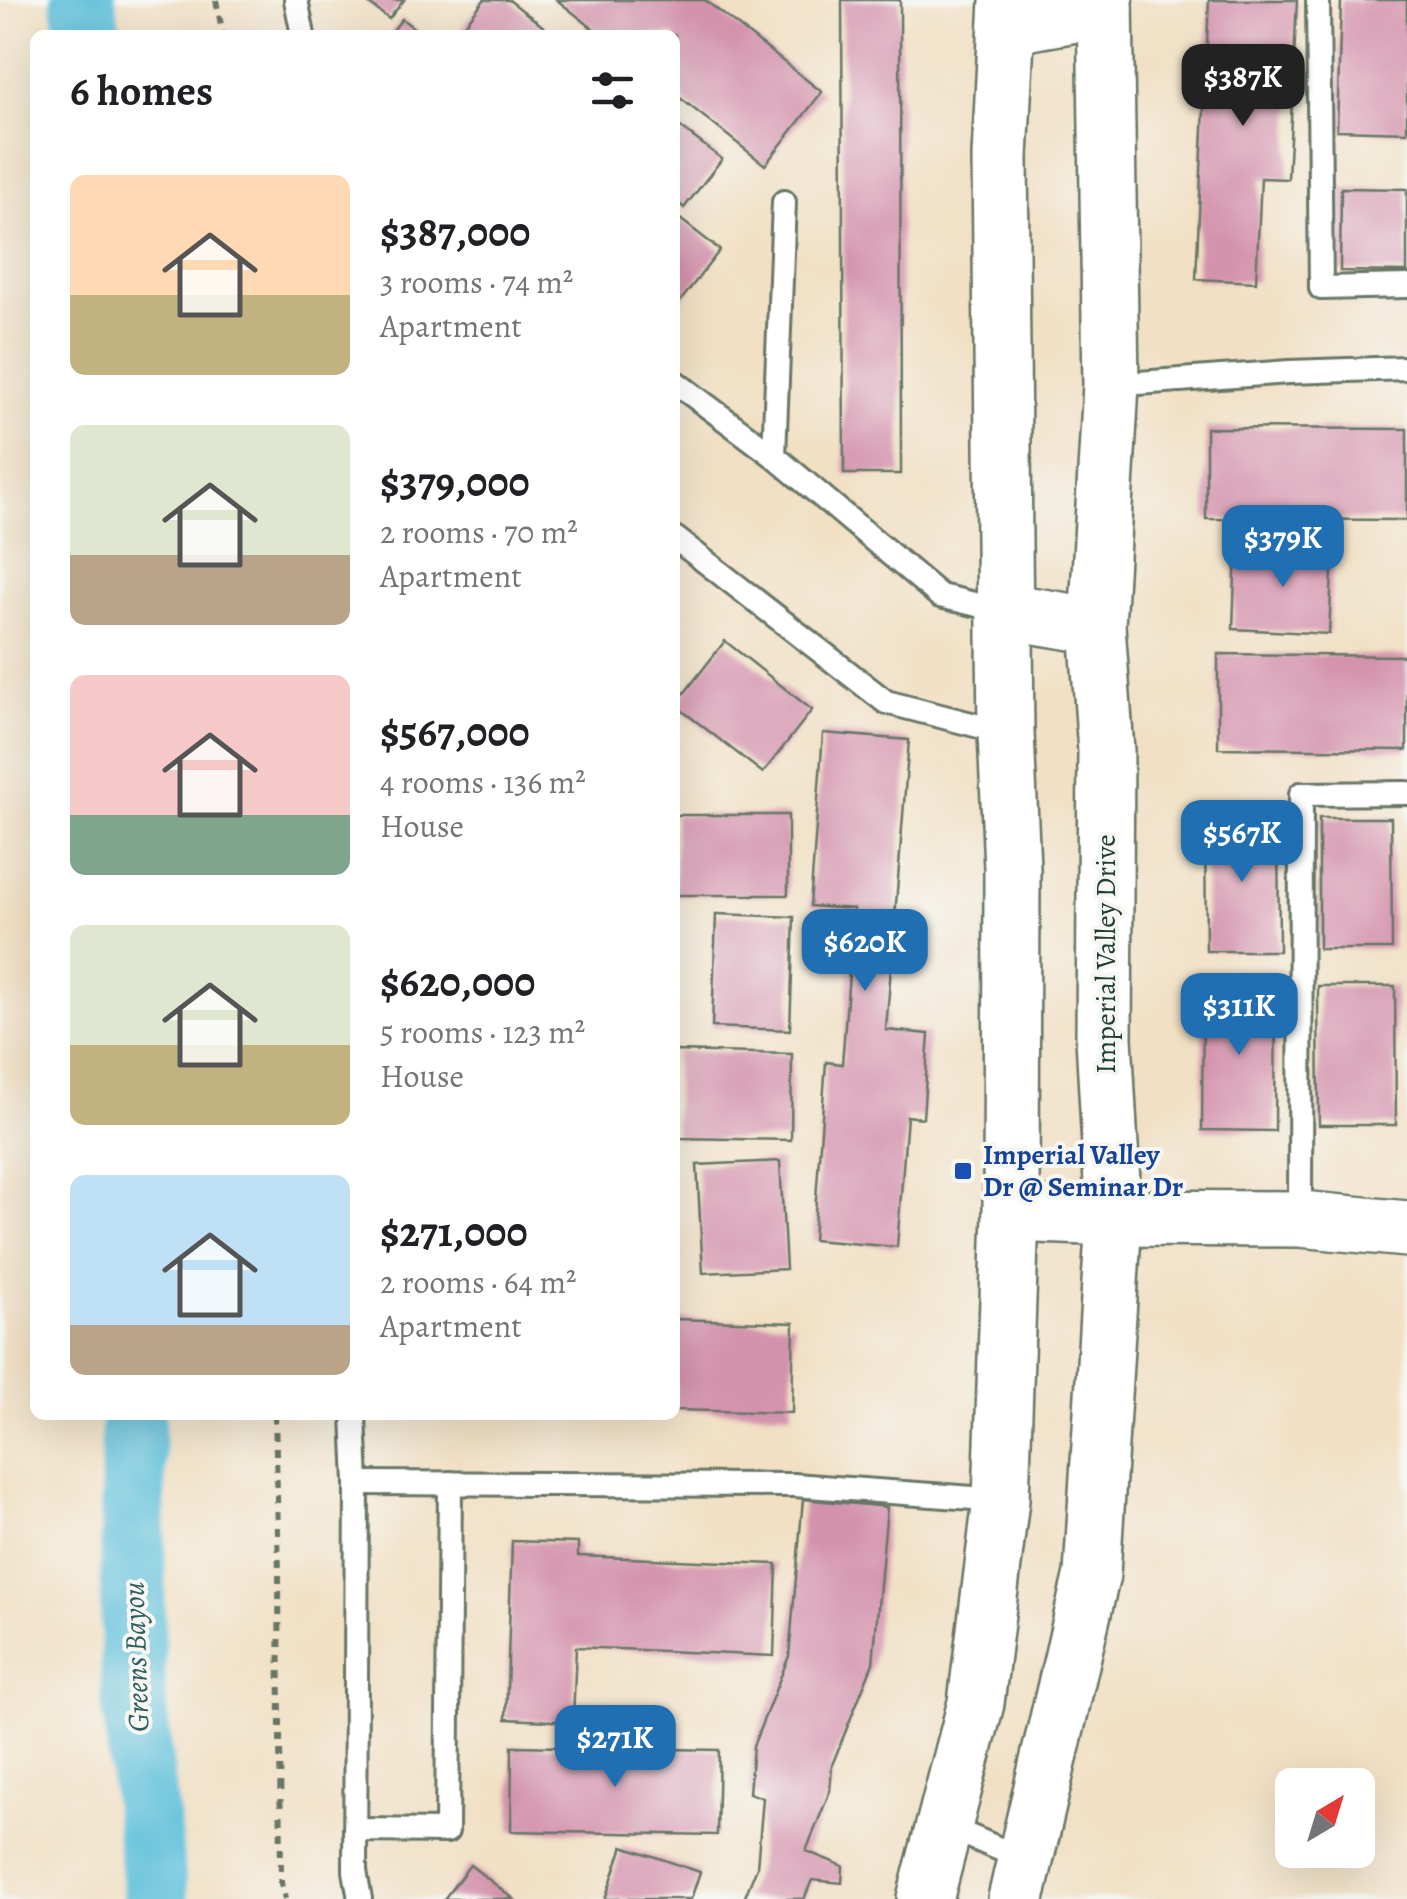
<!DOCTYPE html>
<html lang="en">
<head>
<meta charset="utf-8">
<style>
	body { margin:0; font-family:Alegreya,serif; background:#f2f2f2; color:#202124; height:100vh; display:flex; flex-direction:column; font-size:38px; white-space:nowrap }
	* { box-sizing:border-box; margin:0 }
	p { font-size:32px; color:#757577 }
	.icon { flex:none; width:55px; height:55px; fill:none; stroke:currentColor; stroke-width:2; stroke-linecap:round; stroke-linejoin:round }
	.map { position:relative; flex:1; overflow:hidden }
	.sheet { position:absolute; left:30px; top:30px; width:650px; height:1390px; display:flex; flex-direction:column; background:#fff; border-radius:15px; box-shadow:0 10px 40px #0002 }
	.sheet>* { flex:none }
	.needle { width:65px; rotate:38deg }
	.fabs { position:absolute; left:1275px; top:1768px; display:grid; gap:20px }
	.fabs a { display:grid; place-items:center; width:100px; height:100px; border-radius:15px; background:#fff; box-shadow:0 10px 40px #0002; font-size:50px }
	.price { position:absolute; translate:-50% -85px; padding:0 22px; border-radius:20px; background:#1f6fb2; color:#fff; font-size:32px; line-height:65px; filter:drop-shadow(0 2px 5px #0008) }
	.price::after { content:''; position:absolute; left:50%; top:60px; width:30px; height:22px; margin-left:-15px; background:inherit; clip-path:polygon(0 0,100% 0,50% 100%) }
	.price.active { background:#222; color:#fff }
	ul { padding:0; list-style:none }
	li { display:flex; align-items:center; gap:30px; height:250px; padding:0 40px }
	li span { display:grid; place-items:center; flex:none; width:280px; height:200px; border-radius:15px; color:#555 }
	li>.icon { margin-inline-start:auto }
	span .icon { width:120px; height:120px; fill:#fffc; stroke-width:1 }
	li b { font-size:42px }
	h2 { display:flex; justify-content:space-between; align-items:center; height:120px; padding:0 40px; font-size:42px }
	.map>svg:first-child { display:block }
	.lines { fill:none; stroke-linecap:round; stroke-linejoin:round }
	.river { stroke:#5cbfda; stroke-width:65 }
	.building { fill:#d493ad }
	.service-casing { stroke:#687666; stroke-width:28 }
	.tertiary-casing { stroke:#687666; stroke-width:60 }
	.secondary-casing { stroke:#687666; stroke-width:60 }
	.path { stroke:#687666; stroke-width:6; stroke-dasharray:8 8; stroke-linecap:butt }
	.service { stroke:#fff; stroke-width:22 }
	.tertiary { stroke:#fff; stroke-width:55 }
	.secondary { stroke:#fff; stroke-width:55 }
	.transit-dot { fill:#1a4fb4; stroke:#f6f6f2; stroke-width:4 }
	.labels { text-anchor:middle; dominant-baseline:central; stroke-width:8; stroke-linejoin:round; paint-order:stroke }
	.street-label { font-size:28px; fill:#1f3d34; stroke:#f6f6f2 }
	.transit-label { font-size:28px; font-weight:bold; fill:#164399; stroke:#f6f6f2; text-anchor:start }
	.water-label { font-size:30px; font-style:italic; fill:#2e5e5e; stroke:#f6f6f2 }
</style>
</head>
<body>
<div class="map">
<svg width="1407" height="1899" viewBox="0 0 1407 1899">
	<rect width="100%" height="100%" fill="#f6f6f2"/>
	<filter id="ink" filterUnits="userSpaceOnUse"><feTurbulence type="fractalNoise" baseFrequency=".01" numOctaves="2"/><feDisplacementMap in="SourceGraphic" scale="20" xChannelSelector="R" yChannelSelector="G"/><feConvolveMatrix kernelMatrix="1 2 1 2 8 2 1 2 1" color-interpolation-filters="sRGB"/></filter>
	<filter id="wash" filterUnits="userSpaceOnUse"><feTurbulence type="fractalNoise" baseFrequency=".0048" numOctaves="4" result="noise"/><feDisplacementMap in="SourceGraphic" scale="40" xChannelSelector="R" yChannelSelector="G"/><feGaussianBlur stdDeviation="2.25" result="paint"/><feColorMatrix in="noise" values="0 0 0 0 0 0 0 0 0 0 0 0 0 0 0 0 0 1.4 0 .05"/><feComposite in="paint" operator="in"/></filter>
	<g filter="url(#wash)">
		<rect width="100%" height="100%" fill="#f1e0c4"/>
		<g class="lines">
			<g class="river">
				<polyline points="83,0 89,35"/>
				<polyline points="133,1415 133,1693 156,1899"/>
			</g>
		</g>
		<g id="blocks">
			<g class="building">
				<polygon points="364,0 404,0 389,19"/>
				<polygon points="484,0 509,0 554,35 457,35"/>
				<polygon points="557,0 705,0 822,92 765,165 675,94 675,35 601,35"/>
				<polygon points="842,0 900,0 901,474 844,474"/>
				<polygon points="1209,0 1297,0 1288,179 1261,178 1256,282 1196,279"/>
				<polygon points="1341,0 1407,0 1407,132 1337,130"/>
				<polygon points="402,19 423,35 389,35"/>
				<polygon points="675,123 722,159 684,208 675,200"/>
				<polygon points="1341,188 1407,189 1407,272 1340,271"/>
				<polygon points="675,215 720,250 675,308"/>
				<polygon points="1206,428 1407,429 1407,520 1206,519"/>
				<polygon points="1236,547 1333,551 1329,634 1233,629"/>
				<polygon points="725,641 812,710 763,773 675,705"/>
				<polygon points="1218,654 1407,656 1407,750 1218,748"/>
				<polygon points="823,733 909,740 886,1030 929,1034 923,1118 907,1116 897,1247 813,1240 826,1062 842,1064 854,909 810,906"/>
				<rect x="675" y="815" width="113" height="80"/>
				<polygon points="1319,818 1391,818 1392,949 1319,949"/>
				<polygon points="1205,819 1278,819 1279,951 1206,951"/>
				<polygon points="716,914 794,917 790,1030 712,1027"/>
				<polygon points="1203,986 1276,986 1275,1131 1202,1130"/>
				<polygon points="1318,986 1395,986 1396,1125 1319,1125"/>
				<polygon points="675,1051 792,1054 791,1140 675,1138"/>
				<polygon points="780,1161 786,1269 703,1273 697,1165"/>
				<polygon points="675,1319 794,1323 792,1413 675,1410"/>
				<polygon points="803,1499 887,1507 873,1663 832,1765 830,1791 806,1851 843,1866 842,1883 812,1880 804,1899 744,1899 757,1867 763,1798 749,1793 753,1746 789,1656"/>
				<polygon points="512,1541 578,1543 578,1556 777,1564 774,1656 576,1647 573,1722 506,1719"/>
				<polygon points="512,1746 719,1750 717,1835 511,1831"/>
				<polygon points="623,1846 700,1872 691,1899 605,1899"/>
				<polygon points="470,1865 514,1899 444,1899"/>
			</g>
		</g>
	</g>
	<g filter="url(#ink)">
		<use href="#blocks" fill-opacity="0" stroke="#687666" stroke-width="2.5"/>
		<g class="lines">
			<defs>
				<g id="service">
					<polyline points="296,0 303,35"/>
					<polyline points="1318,0 1321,288 1407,286"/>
					<polyline points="675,382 774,456 940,596 1004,611"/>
					<polyline points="1111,385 1289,372 1407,368"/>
					<polyline points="774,456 784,202"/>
					<polyline points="675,538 886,702 1006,733"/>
					<polyline points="1300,1219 1301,794 1407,793"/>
					<polyline points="354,1415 357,1483 355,1871 360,1899"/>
					<polyline points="357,1483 794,1485 1001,1500"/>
					<polyline points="946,1826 1025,1860"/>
					<polyline points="355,1830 447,1831 450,1483"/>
				</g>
				<polyline id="tertiary" points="1011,1214 1114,1218 1300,1219 1407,1229"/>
				<g id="secondary">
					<polyline points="1007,26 1105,9"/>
					<polyline points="1005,611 1097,626"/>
					<polyline points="925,1899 976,1703 1001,1500 1011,1214 1012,868 1006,733 1000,157 1008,0"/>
					<polyline points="1016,1899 1092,1574 1114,1218 1104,1038 1106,751 1097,626 1111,385 1105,0"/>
				</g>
			</defs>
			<use href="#service" class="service-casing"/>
			<use href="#tertiary" class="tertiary-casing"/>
			<use href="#secondary" class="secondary-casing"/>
			<g class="path">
				<polyline points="216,0 223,35"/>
				<polyline points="275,1415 279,1573 281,1883 285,1899"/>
			</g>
			<use href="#service" class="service"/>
			<use href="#tertiary" class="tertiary"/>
			<use href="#secondary" class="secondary"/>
		</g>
	</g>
	<rect class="transit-dot" x="953" y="1161" width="20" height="20" rx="5"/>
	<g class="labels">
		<g class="street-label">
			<text transform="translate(1106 954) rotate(-90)">Imperial Valley Drive</text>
		</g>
		<g class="transit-label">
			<text x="983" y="1155">Imperial Valley<tspan x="983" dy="32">Dr @ Seminar Dr</tspan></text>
		</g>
		<g class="water-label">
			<text transform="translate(136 1657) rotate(-92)">Greens Bayou</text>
		</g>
	</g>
</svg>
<div class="fabs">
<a><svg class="needle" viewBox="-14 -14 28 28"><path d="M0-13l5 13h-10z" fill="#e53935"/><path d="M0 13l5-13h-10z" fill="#757577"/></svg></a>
</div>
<b class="price active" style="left:1243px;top:129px">$387K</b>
<b class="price" style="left:1283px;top:590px">$379K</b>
<b class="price" style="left:1242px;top:885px">$567K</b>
<b class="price" style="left:865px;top:994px">$620K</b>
<b class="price" style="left:1239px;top:1058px">$311K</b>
<b class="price" style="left:615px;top:1790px">$271K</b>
<section class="sheet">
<h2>6 homes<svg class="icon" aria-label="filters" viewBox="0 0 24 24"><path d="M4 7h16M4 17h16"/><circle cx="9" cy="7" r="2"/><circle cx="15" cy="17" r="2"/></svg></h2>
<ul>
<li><span style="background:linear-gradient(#ffd9b3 60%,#c2b280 0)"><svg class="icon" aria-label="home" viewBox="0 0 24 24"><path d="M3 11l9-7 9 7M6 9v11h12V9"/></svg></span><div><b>$387,000</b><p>3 rooms · 74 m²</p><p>Apartment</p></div></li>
<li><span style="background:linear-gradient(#dfe7d0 65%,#b9a48a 0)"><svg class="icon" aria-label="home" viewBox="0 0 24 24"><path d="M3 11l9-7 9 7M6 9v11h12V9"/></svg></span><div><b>$379,000</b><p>2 rooms · 70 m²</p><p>Apartment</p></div></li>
<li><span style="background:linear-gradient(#f6c9c9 70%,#7fa58c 0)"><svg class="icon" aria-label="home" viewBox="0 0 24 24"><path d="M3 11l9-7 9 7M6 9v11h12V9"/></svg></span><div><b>$567,000</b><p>4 rooms · 136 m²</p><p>House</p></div></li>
<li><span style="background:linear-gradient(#dfe7d0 60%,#c2b280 0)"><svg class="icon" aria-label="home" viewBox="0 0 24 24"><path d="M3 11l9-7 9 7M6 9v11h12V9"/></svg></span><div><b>$620,000</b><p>5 rooms · 123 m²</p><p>House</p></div></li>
<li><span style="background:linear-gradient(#bfe0f5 75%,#b9a48a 0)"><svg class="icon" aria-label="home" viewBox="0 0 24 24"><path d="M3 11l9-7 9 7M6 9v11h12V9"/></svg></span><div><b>$271,000</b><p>2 rooms · 64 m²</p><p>Apartment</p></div></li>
</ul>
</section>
</div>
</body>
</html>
